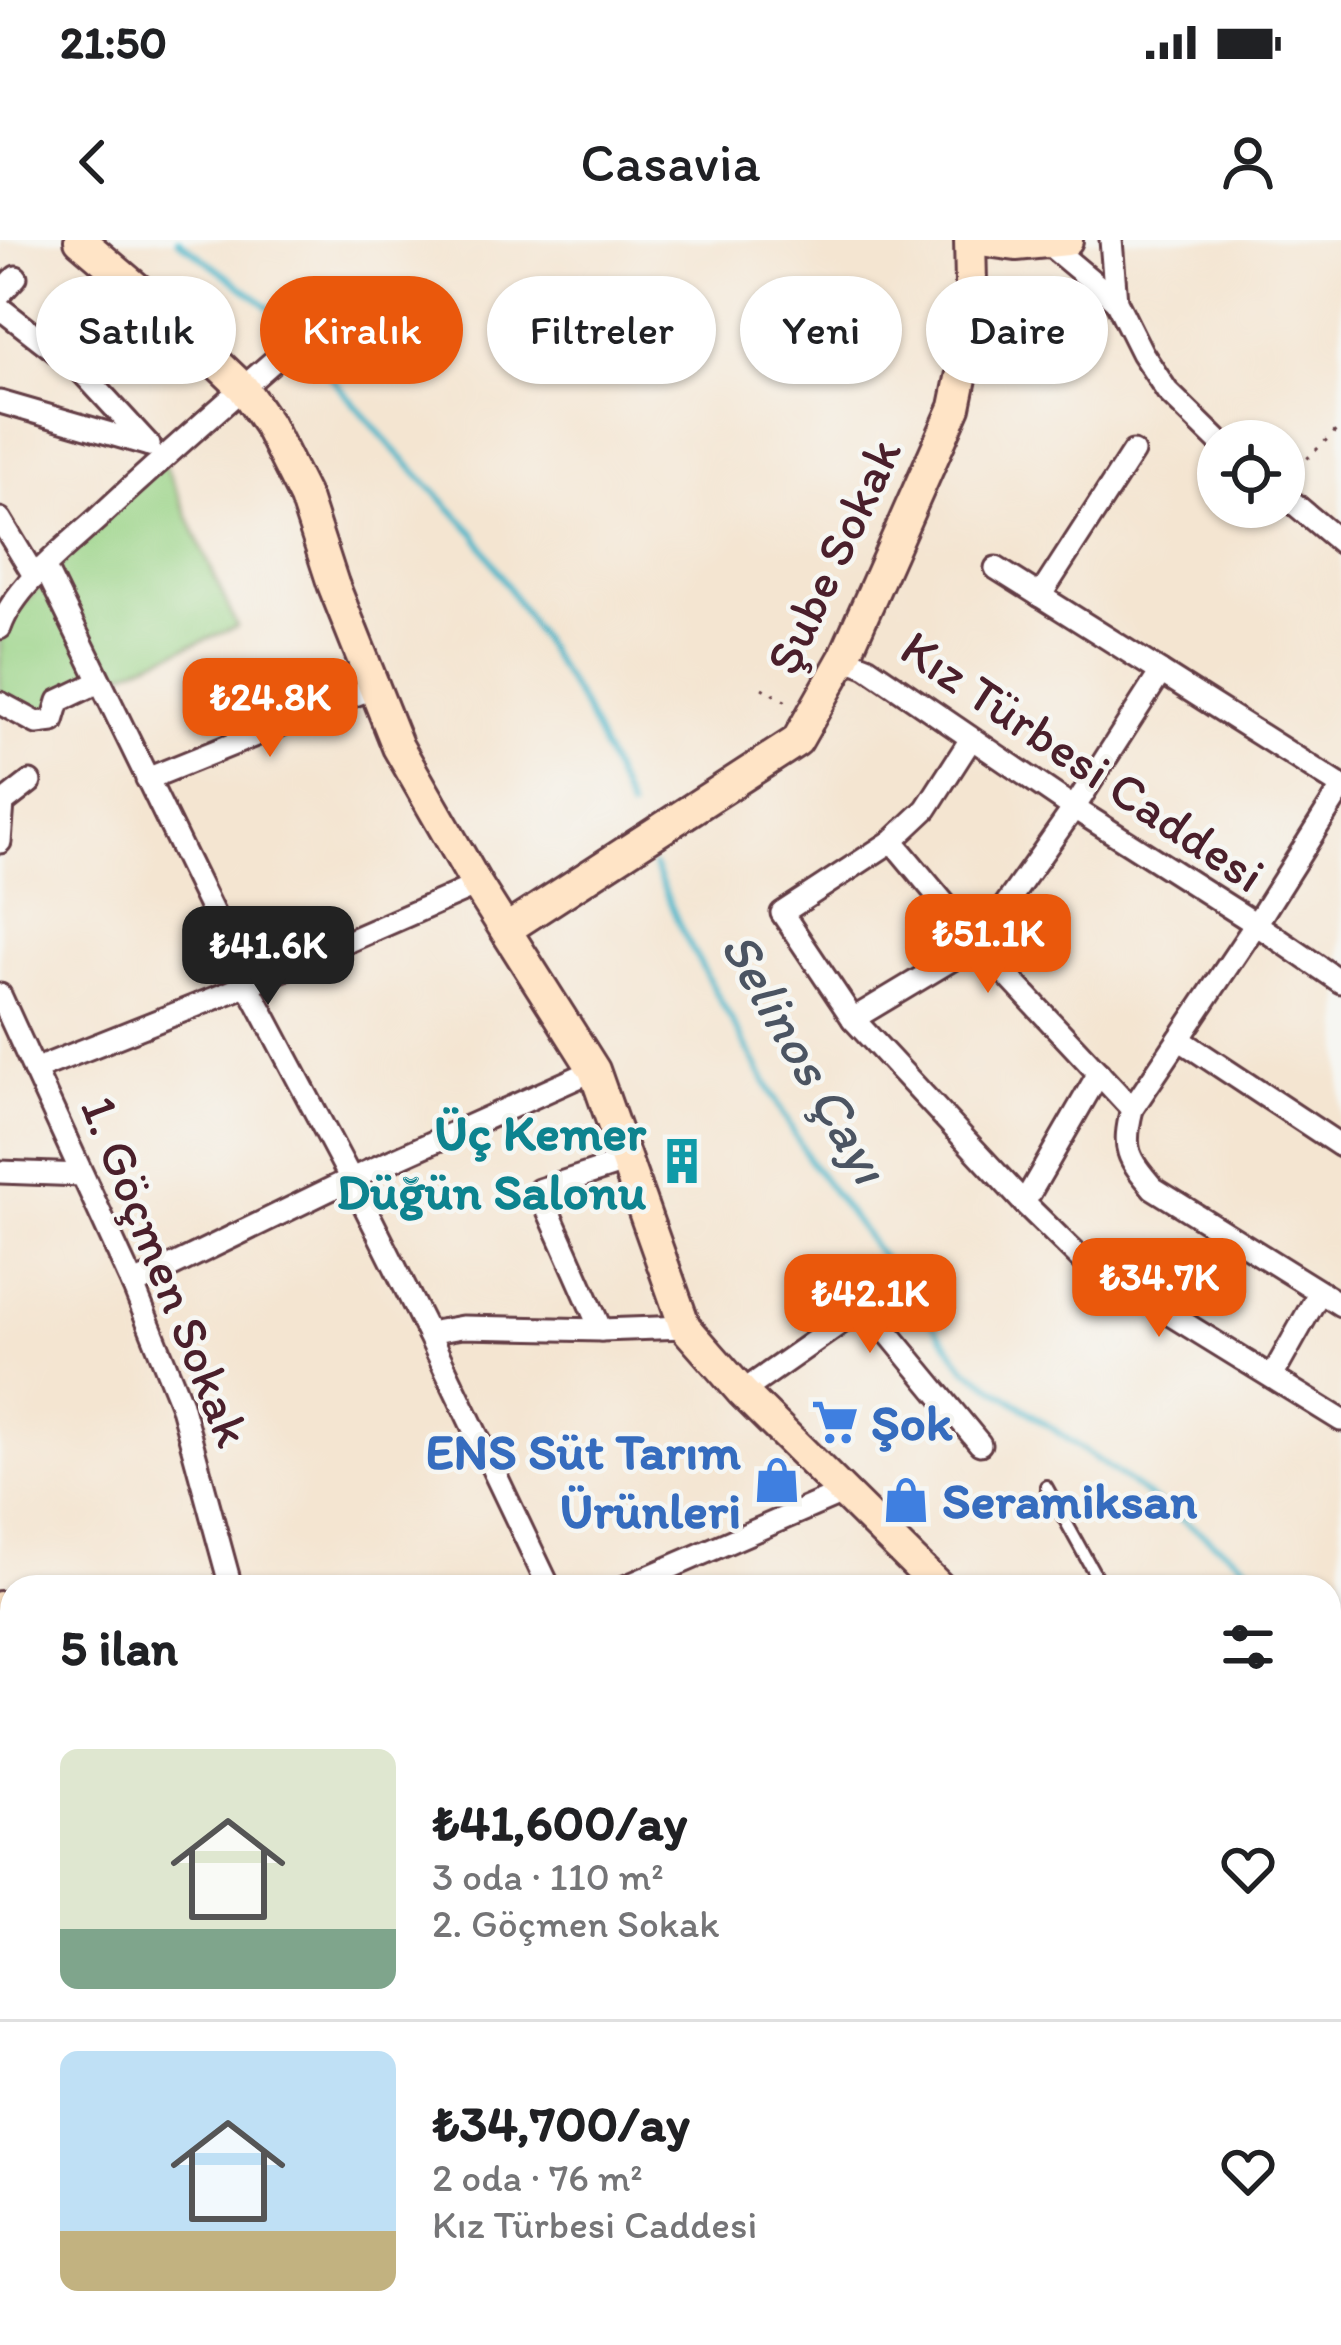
<!DOCTYPE html>
<html lang="tr">
<head>
<meta charset="utf-8">
<style>
	body { margin:0; font-family:Itim,sans-serif; background:#f6f6f6; color:#202124; height:100vh; display:flex; flex-direction:column; font-size:45px; white-space:nowrap }
	* { box-sizing:border-box; margin:0 }
	p { font-size:39px; color:#757577 }
	.icon { flex:none; width:66px; height:66px; fill:none; stroke:currentColor; stroke-width:2; stroke-linecap:round; stroke-linejoin:round }
	.map { position:relative; flex:1; overflow:hidden }
	.side { position:absolute; left:0px; top:1335px; width:1341px; height:771px; display:flex; flex-direction:column; background:#fff; border-radius:36px 36px 0 0; box-shadow:0 3px 9px #0004 }
	.side>* { flex:none }
	.top-card { position:absolute; left:36px; top:36px; width:1269px; height:108px; display:flex; gap:24px }
	.fabs { position:absolute; left:1197px; top:180px; display:grid; gap:24px }
	.fabs a { display:grid; place-items:center; width:108px; height:108px; border-radius:50%; background:#fff; box-shadow:0 3px 9px #0004; font-size:60px }
	.price { position:absolute; translate:-50% -102px; padding:0 27px; border-radius:24px; background:#ea580c; color:#fff; font-size:39px; line-height:78px; filter:drop-shadow(0 3px 6px #0008) }
	.price::after { content:''; position:absolute; left:50%; top:72px; width:36px; height:27px; margin-left:-18px; background:inherit; clip-path:polygon(0 0,100% 0,50% 100%) }
	.price.active { background:#222; color:#fff }
	ul { padding:0; list-style:none }
	li { display:flex; align-items:center; gap:36px; height:300px; padding:0 60px }
	li+li { border-top:3px solid #e0e0e0 }
	li span { display:grid; place-items:center; flex:none; width:336px; height:240px; border-radius:18px; color:#555 }
	li>.icon { margin-inline-start:auto }
	span .icon { width:144px; height:144px; fill:#fffc; stroke-width:1 }
	li b { font-size:51px }
	h2 { display:flex; justify-content:space-between; align-items:center; height:144px; padding:0 60px; font-size:51px }
	.pill { padding:0 42px; border-radius:54px; background:#fff; box-shadow:0 3px 9px #0004; font-size:42px; line-height:108px }
	.pill.active { background:#ea580c; color:#fff }
	.status { display:flex; justify-content:space-between; align-items:center; height:84px; padding:0 60px; background:#fff; direction:ltr }
	.status svg { height:33px; fill:currentColor }
	header { display:flex; justify-content:space-between; align-items:center; height:156px; padding:0 60px; background:#fff; font-size:54px; font-weight:600 }
	.map>svg:first-child { display:block }
	.green { fill:#9ad386; stroke:#727958; stroke-width:3 }
	.forest { fill:#7bb573; stroke:#626a4f; stroke-width:3 }
	.lines { fill:none; stroke-linecap:round; stroke-linejoin:round }
	.stream { stroke:#4cb6c9; stroke-width:6 }
	.lane-casing { stroke:#643d44; stroke-width:16 }
	.street-casing { stroke:#643d44; stroke-width:27 }
	.secondary-casing { stroke:#643d44; stroke-width:36 }
	.primary-casing { stroke:#643d44; stroke-width:39 }
	.path { stroke:#643d44; stroke-width:3; stroke-dasharray:3 9; stroke-linecap:butt }
	.lane { stroke:#fff; stroke-width:10 }
	.street { stroke:#fff; stroke-width:21 }
	.secondary { stroke:#ffe4c6; stroke-width:30 }
	.primary { stroke:#ffbb71; stroke-width:33 }
	.labels { text-anchor:middle; dominant-baseline:central; stroke-width:9; stroke-linejoin:round; paint-order:stroke }
	.street-label { font-size:51px; fill:#4a1f2b; stroke:#f6f6f2 }
	.culture-label { font-size:51px; font-weight:bold; fill:#0d838f; stroke:#f6f6f2; text-anchor:end }
	.shop-label { font-size:51px; font-weight:bold; fill:#366cbe; stroke:#f6f6f2; text-anchor:start }
	.water-label { font-size:54px; font-style:italic; fill:#4b5462; stroke:#f6f6f2 }
</style>
</head>
<body>
<div class="status"><b>21:50</b><svg viewBox="0 0 49 12"><path d="M0 12V9h3v3zM5 12V6h3v6zM10 12V3h3v9zM15 12V0h3v12zM26 1h20v11H26zM47 4h2v5h-2z"/></svg></div>
<header><svg class="icon" aria-label="back" viewBox="0 0 24 24"><path d="M15 5l-7 7 7 7"/></svg>Casavia<svg class="icon" aria-label="person" viewBox="0 0 24 24"><circle cx="12" cy="8" r="4"/><path d="M4 21q1-7 8-7t8 7"/></svg></header>
<div class="map">
<svg width="1341" height="2105" viewBox="0 0 1341 2105">
	<rect width="100%" height="100%" fill="#f6f6f2"/>
	<filter id="ink" filterUnits="userSpaceOnUse"><feTurbulence type="fractalNoise" baseFrequency=".00833" numOctaves="2"/><feDisplacementMap in="SourceGraphic" scale="24" xChannelSelector="R" yChannelSelector="G"/><feConvolveMatrix kernelMatrix="1 2 1 2 8 2 1 2 1" color-interpolation-filters="sRGB"/></filter>
	<filter id="wash" filterUnits="userSpaceOnUse"><feTurbulence type="fractalNoise" baseFrequency=".004" numOctaves="4" result="noise"/><feDisplacementMap in="SourceGraphic" scale="48" xChannelSelector="R" yChannelSelector="G"/><feGaussianBlur stdDeviation="2.7" result="paint"/><feColorMatrix in="noise" values="0 0 0 0 0 0 0 0 0 0 0 0 0 0 0 0 0 1.4 0 .05"/><feComposite in="paint" operator="in"/></filter>
	<g filter="url(#wash)">
		<rect width="100%" height="100%" fill="#f4e5d1"/>
		<g class="green">
			<polygon points="162,218 237,387 99,442 60,461 53,481 0,463 0,388"/>
			<polygon points="34,2094 331,2094 321,2105 26,2105"/>
		</g>
		<polygon class="forest" points="383,2094 1041,2094 1004,2105 373,2105"/>
		<g class="lines">
			<g class="stream">
				<polyline points="178,0 270,68 392,207 475,294 586,471 630,570"/>
				<polyline points="654,626 682,691 809,920 965,1127 1258,1333 1291,1347"/>
				<polyline points="1329,1363 1341,1368"/>
			</g>
		</g>
	</g>
	<g filter="url(#ink)">
		<g class="lines">
			<defs>
				<g id="lane">
					<polyline points="1046,1246 1102,1347"/>
					<polyline points="1329,1703 1341,1693"/>
				</g>
				<g id="street">
					<polyline points="1111,0 1116,61 1142,113 1167,151 1218,201"/>
					<polyline points="1048,4 1116,61"/>
					<polyline points="0,54 16,37"/>
					<polyline points="0,68 81,131 149,205"/>
					<polyline points="0,162 149,205"/>
					<polyline points="1284,255 1341,303"/>
					<polyline points="0,279 35,337"/>
					<polyline points="45,328 248,745 351,939 428,1093 549,1347"/>
					<polyline points="1040,356 1133,212"/>
					<path d="M 0,388 C 14,347 65,308 97,279 C 180,201 267,128 352,52"/>
					<path d="M 844,418 L 867,427 L 1074,568 L 1256,684 L 1132,869 C 1122,910 1127,917 1153,948 L 1341,1065"/>
					<polyline points="1161,432 1341,546"/>
					<polyline points="0,463 37,483 53,481 59,461 99,442"/>
					<polyline points="971,499 926,569 892,601 782,673 853,779 1024,963 1099,833"/>
					<polyline points="147,539 372,448"/>
					<polyline points="1341,549 1256,684 1341,742"/>
					<polyline points="892,601 978,704 1132,869"/>
					<polyline points="0,602 3,563 30,542"/>
					<polyline points="0,755 133,1045 181,1164 231,1347"/>
					<polyline points="853,779 978,704 1074,568 1161,432 996,328"/>
					<polyline points="1179,799 1341,906"/>
					<polyline points="34,830 248,745 477,645"/>
					<polyline points="0,932 82,935"/>
					<polyline points="1024,963 1082,1020 1341,1180"/>
					<polyline points="133,1045 351,939 594,830"/>
					<polyline points="601,1090 539,950 627,921"/>
					<polyline points="428,1093 462,1087 601,1090 685,1087"/>
					<polyline points="1273,1135 1319,1053"/>
					<polyline points="742,1152 842,1082 870,1071 980,1204"/>
					<polyline points="625,1347 842,1253"/>
					<polyline points="1329,1895 1341,1954"/>
					<polyline points="0,1944 12,1947"/>
					<polyline points="177,2094 177,2105"/>
					<polyline points="1059,2094 1064,2105"/>
				</g>
				<g id="secondary">
					<polyline points="80,0 154,63 243,148 268,184 305,258 333,344 398,507 477,645 594,830 685,1087 742,1152 939,1347"/>
					<polyline points="980,0 1016,5 1067,0"/>
					<polyline points="507,689 797,501 844,418 955,167 972,85 970,0"/>
					<polyline points="0,1367 12,1372"/>
					<polyline points="1329,1820 1341,1836"/>
					<polyline points="1222,2094 1238,2105"/>
				</g>
				<g id="primary">
					<polyline points="1329,1458 1341,1453"/>
					<polyline points="1329,1488 1341,1483"/>
					<polyline points="321,2105 331,2094"/>
					<polyline points="373,2105 383,2094"/>
				</g>
			</defs>
			<use href="#lane" class="lane-casing"/>
			<use href="#street" class="street-casing"/>
			<use href="#secondary" class="secondary-casing"/>
			<use href="#primary" class="primary-casing"/>
			<g class="path">
				<polyline points="1290,235 1341,186"/>
				<polyline points="762,448 792,465"/>
			</g>
			<use href="#lane" class="lane"/>
			<use href="#street" class="street"/>
			<use href="#secondary" class="secondary"/>
			<use href="#primary" class="primary"/>
		</g>
	</g>
	<defs>
		<symbol id="building-bare" viewBox="-9 -9 18 18"><path d="M-4-6H4V6H1V3H-1V6H-4ZM-2.5-4.3h1.7v1.8h-1.7ZM.8-4.3h1.7v1.8H.8ZM-2.5-1h1.7V.8h-1.7ZM.8-1h1.7V.8H.8Z" fill="#0f9aa8" stroke="#f6f6f2" stroke-width="2.5" paint-order="stroke"/></symbol>
		<symbol id="supermarket-bare" viewBox="-9 -9 18 18"><path d="M-6-5.5h2.5l.6 2H6L4.5 2H-2.5L-4.4-4H-6ZM-1.5 3.2a1.3 1.3 0 1 0 .1 0ZM3 3.2a1.3 1.3 0 1 0 .1 0Z" fill="#3f7fe0" stroke="#f6f6f2" stroke-width="2.5" paint-order="stroke"/></symbol>
		<symbol id="shop-bare" viewBox="-9 -9 18 18"><path d="M-5-2.5h2.3a2.7 3.5 0 0 1 5.4 0H5L5.5 6h-11ZM-1.5-2.5h3a1.5 2.3 0 0 0-3 0Z" fill="#3f7fe0" stroke="#f6f6f2" stroke-width="2.5" paint-order="stroke"/></symbol>
	</defs>
	<g fill-rule="evenodd">
		<use href="#building-bare" x="649" y="888" width="66" height="66"/>
		<use href="#supermarket-bare" x="802" y="1149" width="66" height="66"/>
		<use href="#shop-bare" x="744" y="1207" width="66" height="66"/>
		<use href="#shop-bare" x="873" y="1227" width="66" height="66"/>
	</g>
	<g class="labels">
		<g class="street-label">
			<text transform="translate(833 316) rotate(-65)">Şube Sokak</text>
			<text transform="translate(1083 521) rotate(34)">Kız Türbesi Caddesi</text>
			<text transform="translate(166 1031) rotate(68)">1. Göçmen Sokak</text>
		</g>
		<g class="culture-label">
			<text x="646" y="892">Üç Kemer<tspan x="646" dy="59">Düğün Salonu</tspan></text>
		</g>
		<g class="shop-label">
			<text x="871" y="1182">Şok</text>
			<text x="741" y="1211" text-anchor="end">ENS Süt Tarım<tspan x="741" dy="59">Ürünleri</tspan></text>
			<text x="942" y="1260">Seramiksan</text>
		</g>
		<g class="water-label">
			<text transform="translate(805 817) rotate(60)">Selinos Çayı</text>
		</g>
	</g>
</svg>
<div class="fabs">
<a><svg class="icon" aria-label="locate" viewBox="0 0 24 24"><circle cx="12" cy="12" r="6"/><path d="M12 2v4M12 18v4M2 12h4M18 12h4"/></svg></a>
</div>
<b class="price" style="left:270px;top:520px">₺24.8K</b>
<b class="price" style="left:988px;top:756px">₺51.1K</b>
<b class="price active" style="left:268px;top:768px">₺41.6K</b>
<b class="price" style="left:1159px;top:1100px">₺34.7K</b>
<b class="price" style="left:870px;top:1116px">₺42.1K</b>
<div class="top-card">
<a class="pill">Satılık</a>
<a class="pill active">Kiralık</a>
<a class="pill">Filtreler</a>
<a class="pill">Yeni</a>
<a class="pill">Daire</a>
</div>
<section class="side">
<h2>5 ilan<svg class="icon" aria-label="filters" viewBox="0 0 24 24"><path d="M4 7h16M4 17h16"/><circle cx="9" cy="7" r="2"/><circle cx="15" cy="17" r="2"/></svg></h2>
<ul>
<li><span style="background:linear-gradient(#dfe7d0 75%,#7fa58c 0)"><svg class="icon" aria-label="home" viewBox="0 0 24 24"><path d="M3 11l9-7 9 7M6 9v11h12V9"/></svg></span><div><b>₺41,600/ay</b><p>3 oda · 110 m²</p><p>2. Göçmen Sokak</p></div><svg class="icon" aria-label="heart" viewBox="0 0 24 24"><path d="M12 20l-8-8c-3-5 5-10 8-4 3-6 11-1 8 4z"/></svg></li>
<li><span style="background:linear-gradient(#bfe0f5 75%,#c2b280 0)"><svg class="icon" aria-label="home" viewBox="0 0 24 24"><path d="M3 11l9-7 9 7M6 9v11h12V9"/></svg></span><div><b>₺34,700/ay</b><p>2 oda · 76 m²</p><p>Kız Türbesi Caddesi</p></div><svg class="icon" aria-label="heart" viewBox="0 0 24 24"><path d="M12 20l-8-8c-3-5 5-10 8-4 3-6 11-1 8 4z"/></svg></li>
</ul>
</section>
</div>
</body>
</html>
